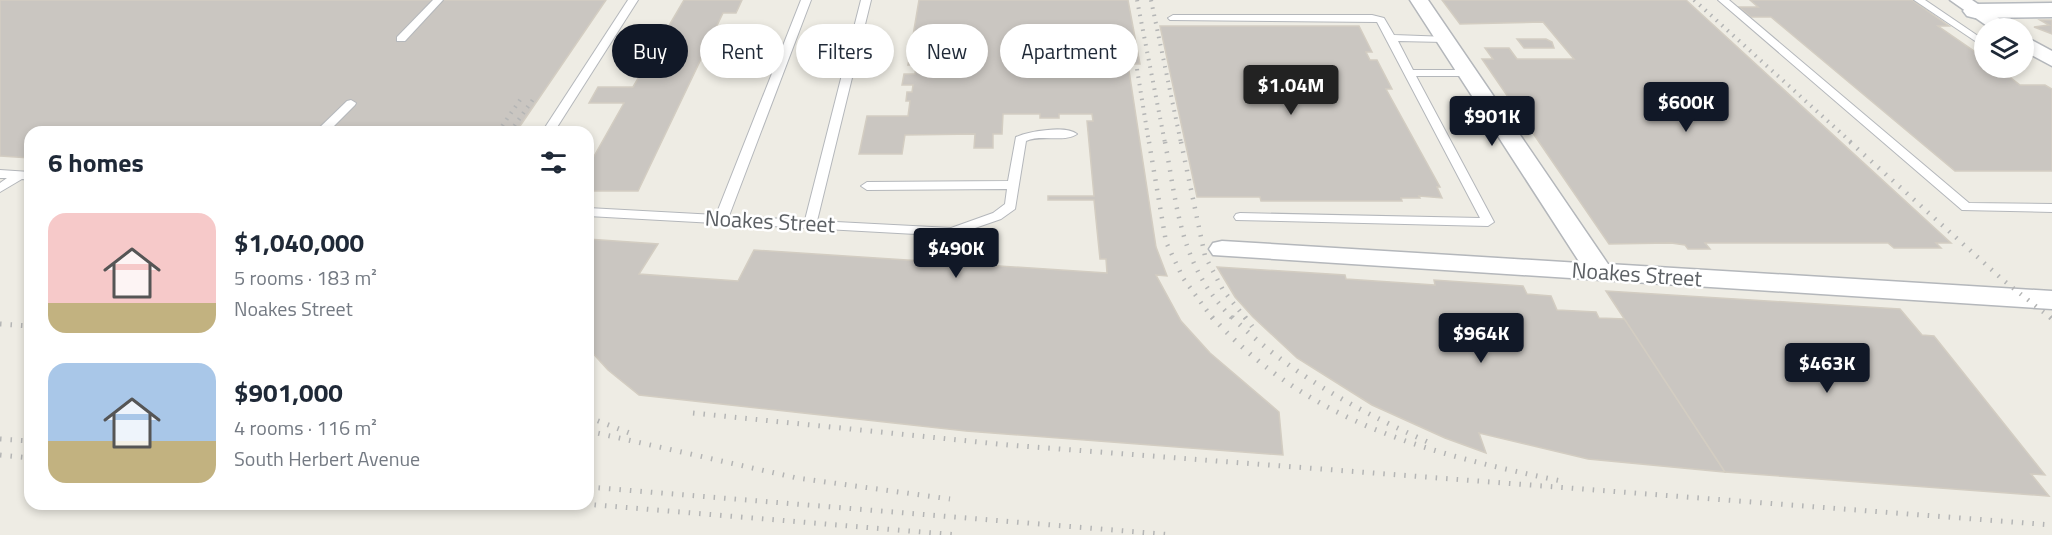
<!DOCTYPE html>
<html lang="en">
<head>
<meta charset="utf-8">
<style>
	body { margin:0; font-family:"Titillium Web",sans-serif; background:#f2f2f3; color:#1f2937; height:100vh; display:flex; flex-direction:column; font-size:22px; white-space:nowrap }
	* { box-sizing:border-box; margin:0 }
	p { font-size:20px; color:#747a83 }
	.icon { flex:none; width:33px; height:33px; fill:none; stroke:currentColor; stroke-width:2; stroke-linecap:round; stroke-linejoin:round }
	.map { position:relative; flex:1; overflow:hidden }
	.panel { position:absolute; left:24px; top:126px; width:570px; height:384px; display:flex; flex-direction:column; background:#fff; border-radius:18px; box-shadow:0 3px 9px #0003 }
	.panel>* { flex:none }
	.banner { position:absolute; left:612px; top:24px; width:570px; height:54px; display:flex; gap:12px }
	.controls { position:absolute; left:1974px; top:18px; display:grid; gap:12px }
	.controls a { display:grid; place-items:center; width:60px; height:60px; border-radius:50%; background:#fff; box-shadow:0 3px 9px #0003; font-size:30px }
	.price { position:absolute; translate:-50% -51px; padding:0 14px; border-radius:6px; background:#111827; color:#fff; font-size:20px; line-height:39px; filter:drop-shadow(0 2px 3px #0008) }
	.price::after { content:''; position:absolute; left:50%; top:36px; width:18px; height:14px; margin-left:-9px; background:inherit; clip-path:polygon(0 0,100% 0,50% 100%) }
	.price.active { background:#222; color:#fff }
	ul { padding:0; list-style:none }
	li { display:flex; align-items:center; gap:18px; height:150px; padding:0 24px }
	li span { display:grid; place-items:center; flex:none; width:168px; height:120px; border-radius:18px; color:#555 }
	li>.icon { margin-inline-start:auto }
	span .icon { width:72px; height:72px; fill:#fffc; stroke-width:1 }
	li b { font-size:26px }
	h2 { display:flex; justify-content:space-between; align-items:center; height:72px; padding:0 24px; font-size:26px }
	.tag { padding:0 21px; border-radius:27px; background:#fff; box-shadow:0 3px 9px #0003; font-size:21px; line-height:54px }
	.tag.active { background:#111827; color:#fff }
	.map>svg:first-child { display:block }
	.building { fill:#cac6c1; stroke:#d3cdc2; stroke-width:1.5 }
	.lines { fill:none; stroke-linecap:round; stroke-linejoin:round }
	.lane-casing { stroke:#b4b7bb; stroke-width:2 }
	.street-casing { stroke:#b4b7bb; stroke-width:3 }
	.secondary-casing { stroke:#b5b9be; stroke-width:3 }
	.lane { fill:#fff; fill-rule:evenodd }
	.street { fill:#fff; fill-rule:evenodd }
	.secondary { fill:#fff; fill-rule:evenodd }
	.rail-far2 { stroke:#b4b5b5; stroke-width:4; stroke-dasharray:1.5 6; stroke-linecap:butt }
	.rail-far1 { stroke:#b4b5b5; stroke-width:4.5; stroke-dasharray:1.5 8; stroke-linecap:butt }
	.rail { stroke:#b4b5b5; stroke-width:5; stroke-dasharray:1.5 9; stroke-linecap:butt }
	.labels { text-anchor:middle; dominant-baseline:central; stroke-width:5; stroke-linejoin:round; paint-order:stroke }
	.street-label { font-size:22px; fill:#5c6064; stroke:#fff }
</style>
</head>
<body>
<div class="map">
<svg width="2052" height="535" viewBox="0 0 2052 535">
	<rect width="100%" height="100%" fill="#eeece4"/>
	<g class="building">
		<polygon points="0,0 606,0 516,132 30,132 30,158 0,156"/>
		<polygon points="684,0 742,0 736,13 723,13 638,191 588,191 588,167 624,103 589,103 598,87 633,87"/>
		<polygon points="919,0 1128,0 1140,64 1128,64 1156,247 1167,276 1156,275 1181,321 1210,353 1279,412 1283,455 966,431 639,395 608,370 588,348 588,239 658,244 639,274 738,281 754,250 1107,273 1106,259 1100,259 1094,200 1048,200 1048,196 1094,196 1087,121 1093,121 1092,114 1059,114 1059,118 1040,118 1040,114 1003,114 1002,134 993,134 993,148 974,148 975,134 905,135 902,154 859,154 867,116 908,116 910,101 906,101 907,92 912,92 913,85 902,85 904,74 915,74 916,65 908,65"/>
		<polygon points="1442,0 1686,0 1951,243 1936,243 1941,248 1894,248 1888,243 1705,243 1710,249 1688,249 1685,245 1671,243 1609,244 1482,59 1493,59 1485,48 1509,48 1517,59 1574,59 1543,22 1460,24"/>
		<polygon points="1750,0 1912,0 1949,26 1938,26 1984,58 1984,68 1998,68 2020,85 2045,85 2052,89 2052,171 1955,171 1771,17 1751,17 1739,7 1758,7"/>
		<polygon points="2040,20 2052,20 2052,34 2034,27 2049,25"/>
		<polygon points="1160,26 1359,26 1372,52 1366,52 1370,60 1377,60 1392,89 1386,89 1440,187 1437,187 1442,198 1419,196 1420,198 1401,198 1402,201 1261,201 1260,197 1197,197"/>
		<polygon points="1517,39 1546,39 1552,42 1554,48 1524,48"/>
		<polygon points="1217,267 1345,275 1346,279 1435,285 1434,280 1523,286 1527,294 1551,296 1557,310 1596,312 1599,318 1625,319 1725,472 1588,459 1479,433 1486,453 1445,438 1372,405 1297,358 1253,317 1235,297"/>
		<polygon points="1606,291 1900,309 1922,335 1934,336 2045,475 2031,474 2049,496 1725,472"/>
	</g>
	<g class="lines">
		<defs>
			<g id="lane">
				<polygon points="433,0 443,0 405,41 397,41 397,37"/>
				<polygon points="628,0 638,0 554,132 542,132"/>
				<path d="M 801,0 L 811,0 L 729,216 L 805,220 L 861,0 L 871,0 L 817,221 L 951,228 L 993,213 L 1005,204 L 1007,189 L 867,190 L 861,186 L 867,182 L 1008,181 L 1016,137 C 1029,131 1066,125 1077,134 C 1064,143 1041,134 1026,141 L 1015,209 L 1001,219 L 952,236 L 588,216 L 588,208 L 716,215 Z"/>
				<polygon points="1718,0 1729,0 1969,203 2052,204 2052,212 1962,210"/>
				<polygon points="1914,0 1925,0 1984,40 1984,47"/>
				<polygon points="1173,15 1372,15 1384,18 1394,35 1448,37 1448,41 1444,42 1398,41 1413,70 1467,70 1472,73 1467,76 1416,76 1494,222 1488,226 1236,220 1234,217 1236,214 1240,213 1480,218 1377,22 1170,20 1168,18"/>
				<polygon points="351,100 356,103 355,105 328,132 315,132 347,101"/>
				<polygon points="0,170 30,172 30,180 22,179 0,192 0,183 7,178 0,178"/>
			</g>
			<g id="street">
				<polygon points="1410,0 1428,0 1608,264 2052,291 2052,309 1213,255 1209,249 1213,243 1222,241 1580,263"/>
				<polygon points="1950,0 1972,0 2013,28 1990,28"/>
				<polygon points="2024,36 2052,51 2052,66 2024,51"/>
			</g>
			<polygon id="secondary" points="2052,3 2052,17 1975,18 1967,16 1963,11 1967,6 1975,4"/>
		</defs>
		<use href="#lane" class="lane-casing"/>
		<use href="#street" class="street-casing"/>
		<use href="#secondary" class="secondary-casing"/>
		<use href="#lane" class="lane"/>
		<use href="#street" class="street"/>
		<use href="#secondary" class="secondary"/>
		<g class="rail-far2">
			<polyline points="1137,0 1165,143"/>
			<polyline points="1151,0 1181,143"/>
			<polyline points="1694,0 1852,143"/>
			<polyline points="1137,69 1149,143"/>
			<polyline points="498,132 522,97"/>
			<polyline points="510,132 534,98"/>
		</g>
		<g class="rail-far1">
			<polyline points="1149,142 1166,242 1183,278 1213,319"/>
			<path d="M 1165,142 C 1178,211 1180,266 1233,319"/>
			<polyline points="1181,142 1205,256 1223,290 1246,319"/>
			<polyline points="1850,142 2003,280 2052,319"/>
		</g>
		<g class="rail">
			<path d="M 1212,317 C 1310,424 1429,454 1566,482"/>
			<path d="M 1232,317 C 1288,373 1358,411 1430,443"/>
			<polyline points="1245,317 1254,329"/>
			<polyline points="2050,317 2052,319"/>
			<polyline points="0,324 30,326"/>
			<polyline points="693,413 1008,445 2052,525"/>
			<polyline points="588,417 632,434"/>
			<polyline points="588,431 797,478 950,499"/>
			<polyline points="0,439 30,441"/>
			<polyline points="0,455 30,458"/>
			<polyline points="588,487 1174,535"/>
			<polyline points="584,504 958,535"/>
		</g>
	</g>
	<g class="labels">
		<g class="street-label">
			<text transform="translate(770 221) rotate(3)">Noakes Street</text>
			<text transform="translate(1637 274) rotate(4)">Noakes Street</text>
		</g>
	</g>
</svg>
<div class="controls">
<a><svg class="icon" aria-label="layers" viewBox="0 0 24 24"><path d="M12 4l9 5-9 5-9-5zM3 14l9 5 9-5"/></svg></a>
</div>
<b class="price active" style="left:1291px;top:116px">$1.04M</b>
<b class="price" style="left:1686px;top:133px">$600K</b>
<b class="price" style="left:1492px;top:147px">$901K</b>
<b class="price" style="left:956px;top:279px">$490K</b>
<b class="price" style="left:1481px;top:364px">$964K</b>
<b class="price" style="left:1827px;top:394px">$463K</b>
<div class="banner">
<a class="tag active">Buy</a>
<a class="tag">Rent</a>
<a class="tag">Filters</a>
<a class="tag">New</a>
<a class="tag">Apartment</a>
</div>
<section class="panel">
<h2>6 homes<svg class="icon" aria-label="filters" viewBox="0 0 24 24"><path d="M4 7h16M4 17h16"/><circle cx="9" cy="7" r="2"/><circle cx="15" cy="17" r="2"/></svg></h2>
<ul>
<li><span style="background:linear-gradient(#f6c9c9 75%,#c2b280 0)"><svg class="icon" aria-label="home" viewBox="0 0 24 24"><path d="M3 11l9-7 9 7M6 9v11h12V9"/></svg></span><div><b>$1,040,000</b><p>5 rooms · 183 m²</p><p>Noakes Street</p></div></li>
<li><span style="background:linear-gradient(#a9c7e8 65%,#c2b280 0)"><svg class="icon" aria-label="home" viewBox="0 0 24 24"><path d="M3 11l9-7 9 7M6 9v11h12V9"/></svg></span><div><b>$901,000</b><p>4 rooms · 116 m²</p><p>South Herbert Avenue</p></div></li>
</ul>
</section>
</div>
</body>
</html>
